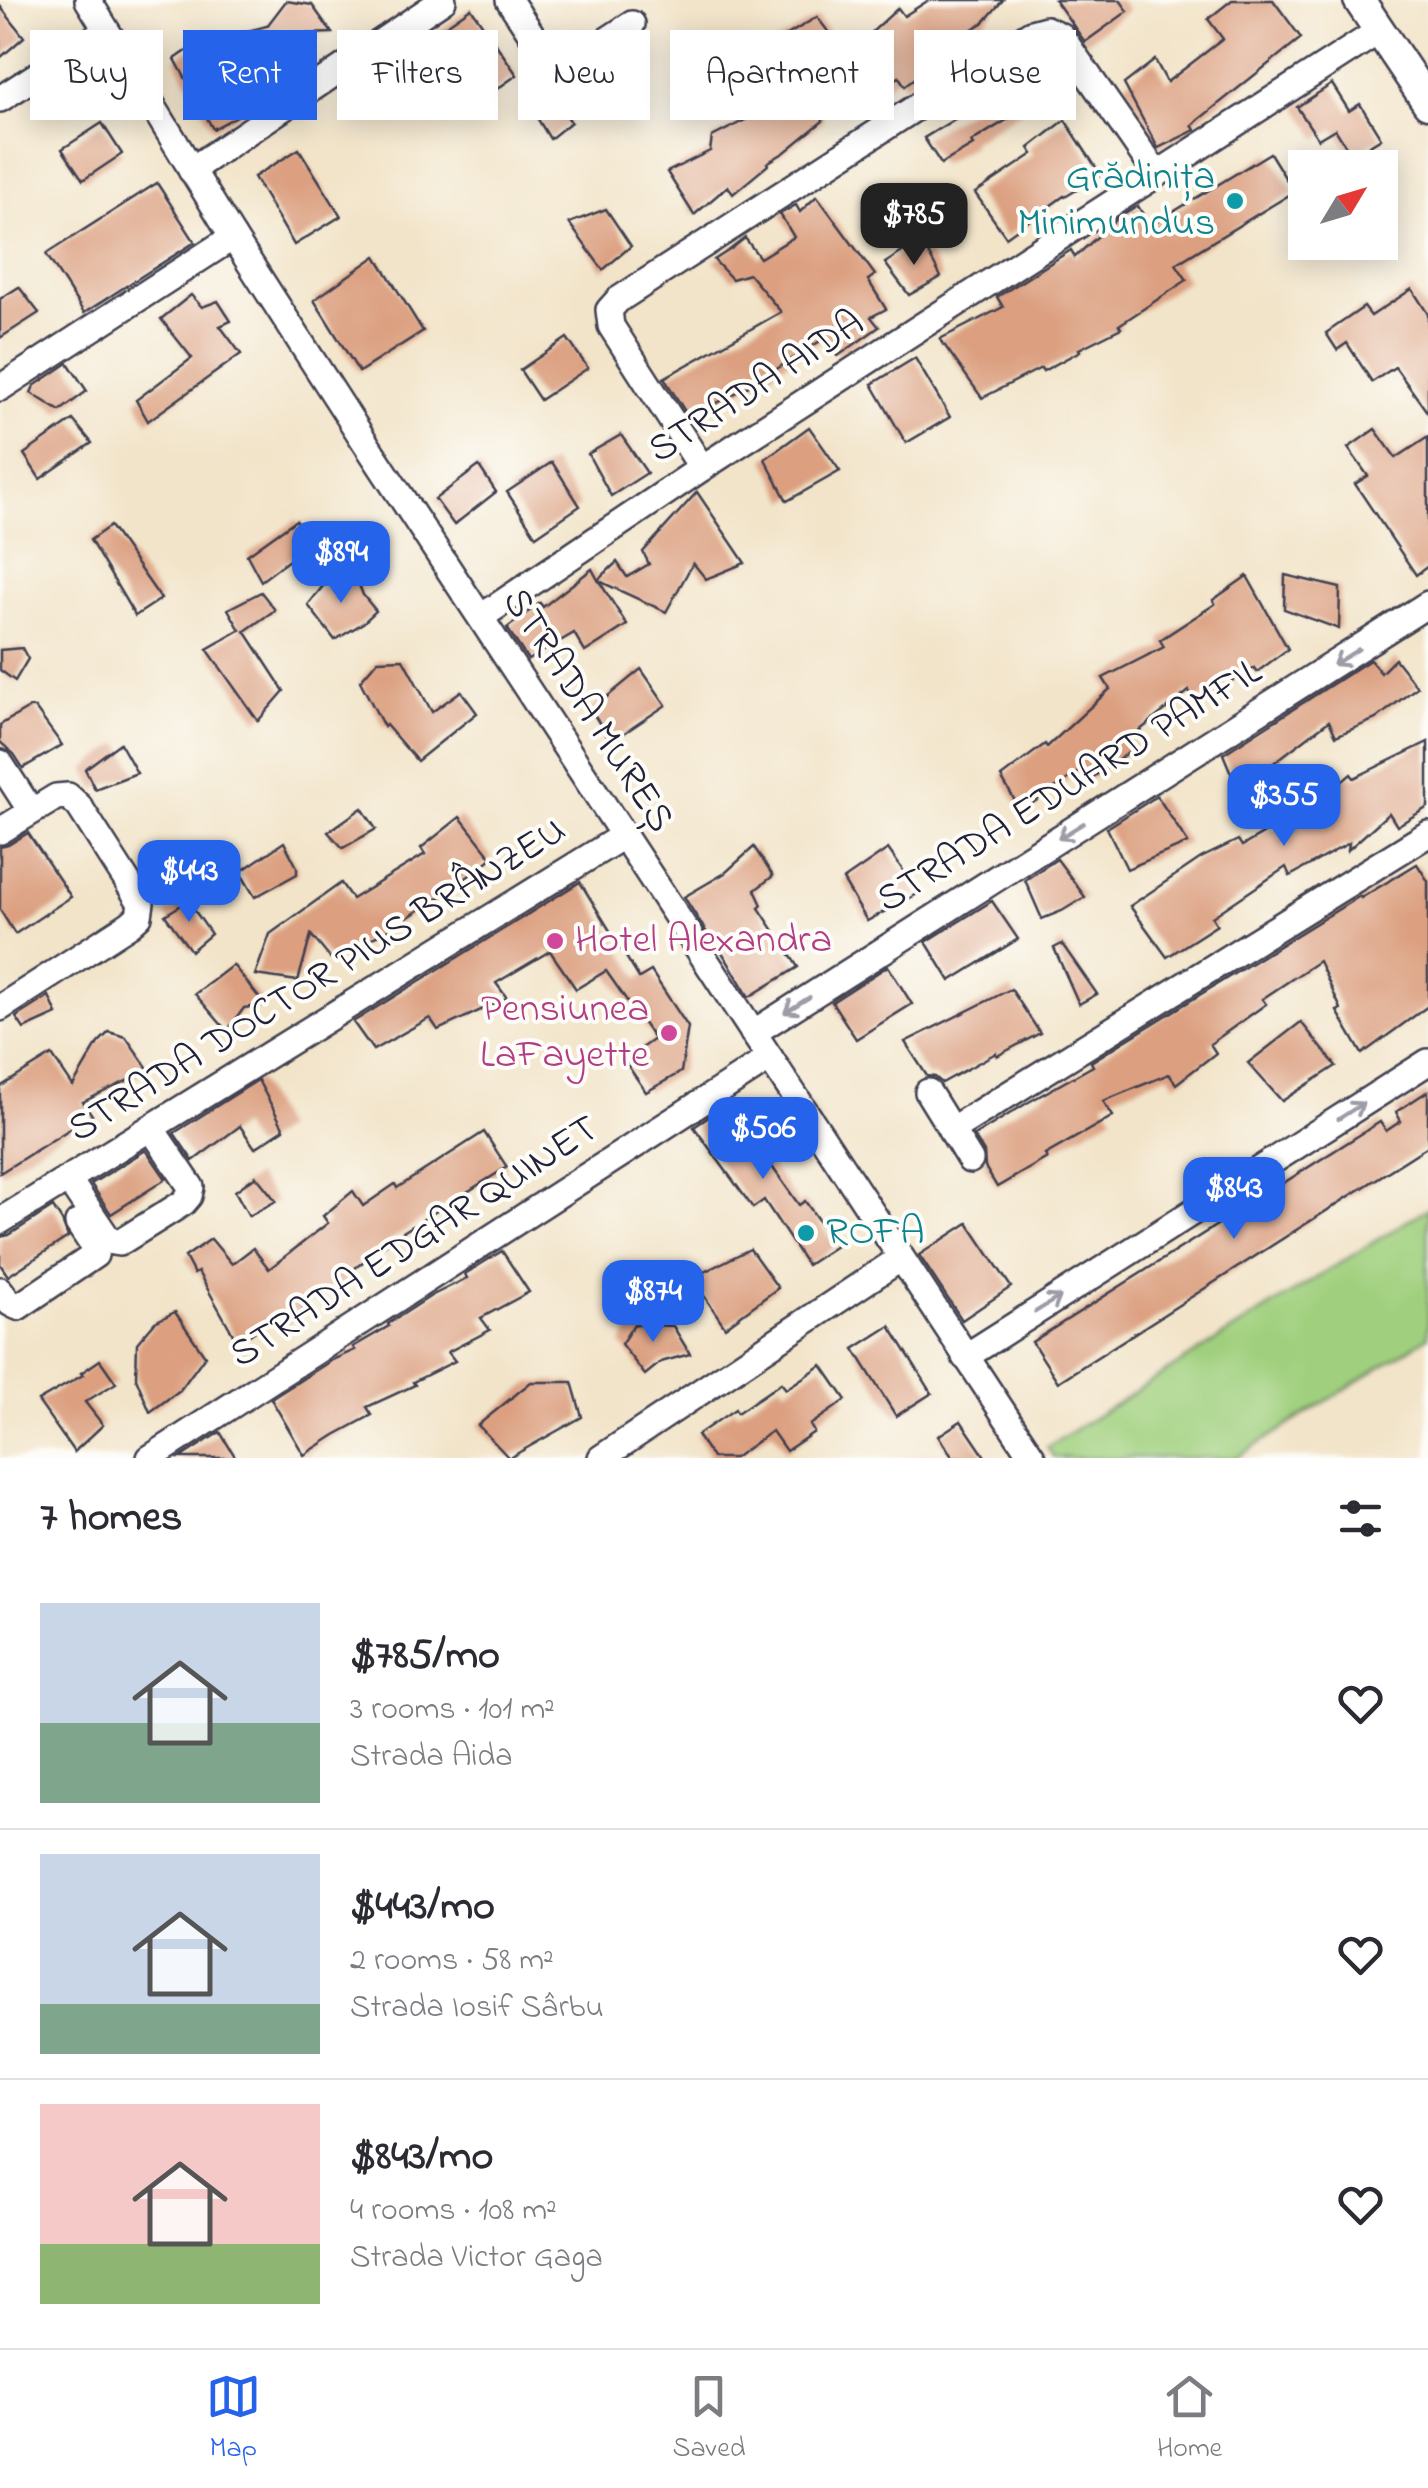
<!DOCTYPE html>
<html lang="en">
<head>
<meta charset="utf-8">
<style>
	body { margin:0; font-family:"Indie Flower",sans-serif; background:#f2f2f3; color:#2b2b33; height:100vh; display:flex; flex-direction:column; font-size:38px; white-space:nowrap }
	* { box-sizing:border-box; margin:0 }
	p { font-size:32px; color:#7c7c81 }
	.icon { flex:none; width:55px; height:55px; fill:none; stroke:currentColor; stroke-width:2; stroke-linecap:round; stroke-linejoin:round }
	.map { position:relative; height:1458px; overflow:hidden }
	.sheet { display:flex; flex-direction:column; background:#fff; flex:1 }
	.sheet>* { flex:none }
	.guide { position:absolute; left:30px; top:30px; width:1370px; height:90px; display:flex; gap:20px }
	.needle { width:65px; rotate:52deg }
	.tools { position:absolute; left:1288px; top:150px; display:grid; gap:20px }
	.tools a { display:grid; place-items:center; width:110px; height:110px; border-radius:0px; background:#fff; box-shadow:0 5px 25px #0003; font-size:50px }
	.price { position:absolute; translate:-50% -85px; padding:0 22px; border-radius:20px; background:#2563eb; color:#fff; font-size:32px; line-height:65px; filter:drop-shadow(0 2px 5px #0008) }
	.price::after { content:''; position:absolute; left:50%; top:60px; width:30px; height:22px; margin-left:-15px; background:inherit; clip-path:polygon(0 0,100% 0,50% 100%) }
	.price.selected { background:#222; color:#fff }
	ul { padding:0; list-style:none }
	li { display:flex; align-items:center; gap:30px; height:250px; padding:0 40px }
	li+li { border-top:2px solid #e1e1e2 }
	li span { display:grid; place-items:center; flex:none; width:280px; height:200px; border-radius:0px; color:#555 }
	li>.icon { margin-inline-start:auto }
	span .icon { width:120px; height:120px; fill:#fffc; stroke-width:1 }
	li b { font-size:42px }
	h2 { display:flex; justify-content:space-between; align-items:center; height:120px; padding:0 40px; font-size:42px }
	.pill { padding:0 35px; border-radius:0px; background:#fff; box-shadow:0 5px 25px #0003; font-size:35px; line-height:90px }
	.pill.selected { background:#2563eb; color:#fff }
	.tabs { display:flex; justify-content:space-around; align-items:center; height:140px; border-top:2px solid #e1e1e2; background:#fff; font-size:28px; color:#7c7c81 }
	.tabs a { display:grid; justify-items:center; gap:5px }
	.tabs .selected { color:#2563eb }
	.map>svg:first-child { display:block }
	.green { fill:#a0d07e; stroke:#61795c; stroke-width:2.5 }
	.building { fill:#dca081 }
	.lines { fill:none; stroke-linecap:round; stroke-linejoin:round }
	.minor-casing { stroke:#413f50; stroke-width:30 }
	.major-casing { stroke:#413f50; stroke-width:35 }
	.minor { stroke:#fff; stroke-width:25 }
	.major { stroke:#fff; stroke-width:30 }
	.oneway { stroke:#9c9ca7 }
	.culture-dot { fill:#0f9aa8; stroke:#fdfcf7; stroke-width:4 }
	.hotel-dot { fill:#d1479c; stroke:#fdfcf7; stroke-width:4 }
	.labels { text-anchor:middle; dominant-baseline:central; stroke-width:8; stroke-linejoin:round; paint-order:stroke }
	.culture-label { font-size:40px; fill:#0d838f; stroke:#fdfcf7; text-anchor:end }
	.street-label { font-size:40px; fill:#22223b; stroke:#fdfcf7 }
	.hotel-label { font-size:40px; fill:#b23c85; stroke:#fdfcf7; text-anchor:start }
</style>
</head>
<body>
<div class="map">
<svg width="1428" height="1458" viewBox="0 0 1428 1458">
	<rect width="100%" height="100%" fill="#fdfcf7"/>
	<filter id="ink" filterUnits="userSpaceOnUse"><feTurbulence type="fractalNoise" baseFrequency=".01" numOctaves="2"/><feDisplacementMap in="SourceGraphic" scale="20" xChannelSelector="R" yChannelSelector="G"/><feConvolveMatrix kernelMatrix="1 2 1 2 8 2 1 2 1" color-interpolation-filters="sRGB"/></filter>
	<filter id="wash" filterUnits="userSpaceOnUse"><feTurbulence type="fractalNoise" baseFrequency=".0048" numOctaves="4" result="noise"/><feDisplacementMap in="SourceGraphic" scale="40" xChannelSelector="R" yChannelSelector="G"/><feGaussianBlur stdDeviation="2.25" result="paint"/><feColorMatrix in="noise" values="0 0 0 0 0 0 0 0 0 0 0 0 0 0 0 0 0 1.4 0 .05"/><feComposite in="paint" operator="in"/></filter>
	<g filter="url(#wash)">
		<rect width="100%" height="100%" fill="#f2e4c9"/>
		<polygon class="green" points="1428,1208 1428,1337 1236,1458 1054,1458 1047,1447"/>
		<g id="blocks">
			<g class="building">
				<polygon points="929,0 1003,0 983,23 931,52 934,64 905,86 899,77 872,95 864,88 859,91 838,60 874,38 871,33 898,8 904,16"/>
				<polygon points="1055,0 1120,0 1128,11 1085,42"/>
				<polygon points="1232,0 1273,0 1301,38 1192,125 1195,130 1158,148 1124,84 1155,60 1167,82 1223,39 1208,19"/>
				<polygon points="286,1 312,5 332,33 304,34 288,57 264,58 227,85 246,111 213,129 175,59 197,44 208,59 236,34 267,26"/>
				<polygon points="0,6 24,37 0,58"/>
				<polygon points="471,8 517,75 484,98 438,31"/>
				<polygon points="817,17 830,34 787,67 769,46"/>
				<polygon points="1012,65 1036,102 971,142 973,145 941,164 924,138 981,103 972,90"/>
				<polygon points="795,74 823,114 823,121 785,152 767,163 768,165 733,194 728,186 694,215 667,172 710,151 712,137 747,119 742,111"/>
				<polygon points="1332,84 1349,111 1360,104 1381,138 1352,156 1335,129 1318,139 1297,107"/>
				<polygon points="549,90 571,122 550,139 528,103"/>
				<polygon points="1065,120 1101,175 1065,197 1064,196 1006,237 975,193 1033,154 1029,148"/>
				<polygon points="102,123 122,154 83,180 62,149"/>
				<polygon points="299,149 341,216 294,245 254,177"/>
				<polygon points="1270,153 1294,192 1176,264 1187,280 1119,325 1121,328 1079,349 1080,351 1043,371 1041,368 982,398 940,339 1003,307 997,297 1071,250 1075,257 1117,219 1138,206 1150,226"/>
				<polygon points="157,183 195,242 84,313 46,254"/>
				<polygon points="817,196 875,275 868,280 886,309 871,317 879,327 838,356 825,338 758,381 689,418 664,378 781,312 749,274 732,279 714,260 731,249 745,238 760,258 794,237 780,214 796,205 800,212"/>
				<polygon points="606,209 631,246 603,270 569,223"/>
				<polygon points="921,240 941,277 909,295 885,263"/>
				<polygon points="376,256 423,331 359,372 314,300"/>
				<polygon points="19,287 39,313 0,338 0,299"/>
				<polygon points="1412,289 1428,314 1428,413 1395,367 1372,382 1347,343 1337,350 1326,333 1364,307 1371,316"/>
				<polygon points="191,295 202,307 218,301 231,321 220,326 241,354 148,421 136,400 192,358 161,319"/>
				<polygon points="567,338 588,368 540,400 520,370"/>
				<polygon points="915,358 950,417 906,443 872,384"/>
				<polygon points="68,363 87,391 60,411 31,393 34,386"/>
				<polygon points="73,420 92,443 40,479 24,454"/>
				<polygon points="809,427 840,471 787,501 765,459"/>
				<polygon points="1375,429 1396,458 1428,437 1428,566 1416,575 1355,484 1368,476 1348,448"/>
				<polygon points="621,435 647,473 611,496 588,454"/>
				<polygon points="552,462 580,506 536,536 507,492"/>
				<polygon points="479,466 496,492 454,525 435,499"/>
				<polygon points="697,492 745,563 706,579 693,563 666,612 599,581 627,625 585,652 574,633 528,660 507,628 540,603 543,607 592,569 598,580 617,562 627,577 649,564 643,552"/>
				<polygon points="296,520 313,542 261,581 247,555"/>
				<polygon points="110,526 161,599 135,616 90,540"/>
				<polygon points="1285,575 1340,588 1339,629 1284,609"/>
				<polygon points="1247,576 1288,649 1257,672 1254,668 1195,702 1189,691 1129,739 1135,748 1089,780 1083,769 1021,811 1001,777 1045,744 1047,747 1110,689 1103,678 1164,647 1160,640 1215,604 1213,600"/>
				<polygon points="356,577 363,595 376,611 363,623 335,640 308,605 327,581"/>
				<polygon points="261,592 275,610 245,631 284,691 258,721 207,649 240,630 228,609"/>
				<polygon points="22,648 28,659 15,681 0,670 0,650"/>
				<polygon points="403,659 432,712 461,691 477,713 417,761 386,725 384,727 360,681 378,660"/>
				<polygon points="1395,659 1417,687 1376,719 1336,736 1329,721 1238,790 1223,754 1370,660 1381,673"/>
				<polygon points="641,669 666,705 611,742 591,710"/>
				<polygon points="29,708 35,708 62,745 23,768 14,754 0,742 0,725"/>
				<polygon points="1428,742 1428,807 1397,826 1389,813 1348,850 1349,843 1290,876 1286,867 1212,917 1217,925 1167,957 1130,906 1201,858 1238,840 1242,846 1302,811 1304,814 1351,774 1354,778"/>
				<polygon points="120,743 137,773 95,789 85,769"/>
				<polygon points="1157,796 1188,843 1127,869 1107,828"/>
				<polygon points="362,808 376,829 343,848 328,832"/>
				<polygon points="460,817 492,858 448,892 383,933 330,958 311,935 298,981 255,975 270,934 341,883 352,899 425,854 421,848"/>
				<polygon points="28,833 71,897 15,934 0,910 0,847 8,845"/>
				<polygon points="284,842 297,867 297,874 255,897 240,872"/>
				<polygon points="754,847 773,876 755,890 762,905 759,908 798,967 749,997 716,942 714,944 684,897 725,873"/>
				<polygon points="888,849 919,893 867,921 843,880"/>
				<polygon points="1057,859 1085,897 1062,911 1042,919 1025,880"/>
				<polygon points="1417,864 1428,881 1428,1006 1362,1054 1337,1011 1341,1009 1319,961 1262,999 1266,1004 1210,1044 1216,1053 1176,1084 1169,1074 1103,1101 1113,1116 1045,1155 1047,1158 997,1187 985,1167 984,1152 974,1136 1027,1103 1093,1066 1091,1062 1360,896 1361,898"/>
				<polygon points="580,882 639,978 651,971 688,1027 681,1072 646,1092 624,1060 654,1039 606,971 576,989 550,951 496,983 507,998 438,1030 430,1018 373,1050 353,1022"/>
				<polygon points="188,901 211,934 191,951 165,915"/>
				<polygon points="992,901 1018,939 950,981 926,942"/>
				<polygon points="1062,944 1097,994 1079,1004 1054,948"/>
				<polygon points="233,965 265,1005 244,1008 227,1031 195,994"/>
				<polygon points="888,966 912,1004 856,1039 832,1002"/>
				<polygon points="1011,989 1040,1033 997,1056 996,1053 942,1083 935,1077 927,1076 905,1042"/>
				<polygon points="49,996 57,1014 24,1029 16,1017"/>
				<polygon points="1301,1022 1336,1066 1282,1101 1248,1063"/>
				<polygon points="109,1032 126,1037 149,1070 83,1102 92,1115 0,1173 0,1087 52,1055 73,1086 98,1043"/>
				<polygon points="258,1080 284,1129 255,1148 240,1126 193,1161 174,1133"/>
				<polygon points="1428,1091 1428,1146 1058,1382 1032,1342 1380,1122 1386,1131 1401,1121 1396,1112"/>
				<polygon points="728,1104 799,1205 805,1201 836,1246 807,1265 764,1200 753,1208 694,1127"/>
				<polygon points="484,1132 507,1167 395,1237 350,1272 355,1279 300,1303 306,1310 280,1330 274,1318 238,1343 198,1272 194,1274 185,1257 211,1239 232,1264 253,1248 269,1269 328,1223 323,1216 353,1191 363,1206 395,1184 397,1188"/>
				<polygon points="146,1150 166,1179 111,1214 91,1184"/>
				<polygon points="256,1176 276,1201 249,1216 235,1191"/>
				<polygon points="53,1207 62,1221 68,1237 8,1276 0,1264 0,1237 9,1235"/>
				<polygon points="968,1223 1011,1287 962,1320 919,1255"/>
				<polygon points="750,1249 778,1288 725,1327 692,1278"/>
				<polygon points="502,1251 529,1292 481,1318 490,1330 448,1352 455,1361 413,1382 415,1385 367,1407 372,1415 335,1435 304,1455 271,1399 332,1360 355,1350 353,1347 389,1326 388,1324 431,1296 467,1278 465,1274"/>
				<polygon points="175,1312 205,1356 180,1390 150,1412 136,1378 137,1343 155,1322"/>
				<polygon points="634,1324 673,1326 690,1354 661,1362 645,1375 621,1344"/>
				<polygon points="890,1326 932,1393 896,1416 854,1349"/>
				<polygon points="100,1360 116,1383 85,1402 103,1425 74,1452 38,1401 83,1375 81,1373"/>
				<polygon points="822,1365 846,1400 810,1425 814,1432 786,1451 772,1431 734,1458 712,1458 697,1435 735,1409 737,1413 781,1383 786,1389"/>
				<polygon points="531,1382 572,1382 582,1417 509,1458 478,1425"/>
				<polygon points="961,1421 986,1458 953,1458 938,1436"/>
				<polygon points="220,1432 236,1458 180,1458"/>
			</g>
		</g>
	</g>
	<g filter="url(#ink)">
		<use href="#blocks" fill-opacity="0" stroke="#413f50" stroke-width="2.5"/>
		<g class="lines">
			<defs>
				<g id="minor">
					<polyline points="88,0 233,237 363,439 1033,1458"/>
					<polyline points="509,0 557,73 632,24"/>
					<polyline points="0,99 106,31"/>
					<polyline points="191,170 443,0"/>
					<polyline points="0,388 233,237"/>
					<polyline points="702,468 611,326 609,310 618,300 1031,33 1046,29 1061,36 1156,173"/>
					<polyline points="481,617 702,468 1379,31"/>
					<polyline points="0,763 31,811"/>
					<polyline points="0,831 56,797 68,796 79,806 141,903 139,916 130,924 0,1008"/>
					<polyline points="753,1033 1428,604"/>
					<polyline points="928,1092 970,1160"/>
					<polyline points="951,1130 1428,834"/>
					<polyline points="68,1179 107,1237 112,1242 119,1243 183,1203 189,1196 191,1187 151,1128"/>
					<polyline points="0,1221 623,836"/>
					<polyline points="0,1290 10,1303 18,1307 95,1255 96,1250 78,1223"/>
					<polyline points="965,1357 1428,1062"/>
					<polyline points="150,1458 770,1058"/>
					<polyline points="601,1458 901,1258"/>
				</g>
				<polyline id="major" points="1359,0 1428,103"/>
			</defs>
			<use href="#minor" class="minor-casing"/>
			<use href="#major" class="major-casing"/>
			<use href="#minor" class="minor"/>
			<use href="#major" class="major"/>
		</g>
		<defs><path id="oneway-shaft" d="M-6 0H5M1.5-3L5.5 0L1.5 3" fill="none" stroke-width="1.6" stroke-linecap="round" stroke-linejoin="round" transform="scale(2.5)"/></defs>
		<g class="oneway">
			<use href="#oneway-shaft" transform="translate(1346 657) rotate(148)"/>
			<use href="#oneway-shaft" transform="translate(1071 831) rotate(148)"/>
			<use href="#oneway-shaft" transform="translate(797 1005) rotate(148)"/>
			<use href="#oneway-shaft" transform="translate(1351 1111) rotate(-33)"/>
			<use href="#oneway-shaft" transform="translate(1048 1304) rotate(-32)"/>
		</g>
	</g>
	<g class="culture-dot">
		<circle cx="1235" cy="201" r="10"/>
		<circle cx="806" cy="1233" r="10"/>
	</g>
	<g class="hotel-dot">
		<circle cx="555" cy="941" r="10"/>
		<circle cx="669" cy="1033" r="10"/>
	</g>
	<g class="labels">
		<g class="culture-label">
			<text x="1215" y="178">Grădinița<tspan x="1215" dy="46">Minimundus</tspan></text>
			<text x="826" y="1233" text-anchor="start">ROFA</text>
		</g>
		<g class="street-label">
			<text transform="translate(757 388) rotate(-33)">STRADA AIDA</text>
			<text transform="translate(587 711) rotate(57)">STRADA MUREȘ</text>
			<text transform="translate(1070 787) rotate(-32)">STRADA EDUARD PAMFIL</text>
			<text transform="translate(318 981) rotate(-32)">STRADA DOCTOR PIUS BRÂNZEU</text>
			<text transform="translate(415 1243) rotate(-33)">STRADA EDGAR QUINET</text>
		</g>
		<g class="hotel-label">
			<text x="575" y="941">Hotel Alexandra</text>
			<text x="649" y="1010" text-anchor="end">Pensiunea<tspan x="649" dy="46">LaFayette</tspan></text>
		</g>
	</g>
</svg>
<div class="tools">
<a><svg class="needle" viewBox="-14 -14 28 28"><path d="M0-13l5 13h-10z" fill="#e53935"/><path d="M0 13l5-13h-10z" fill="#7c7c81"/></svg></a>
</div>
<b class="price selected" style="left:914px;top:268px">$785</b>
<b class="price" style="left:341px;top:606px">$894</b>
<b class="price" style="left:1284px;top:849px">$355</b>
<b class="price" style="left:189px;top:925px">$443</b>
<b class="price" style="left:763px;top:1182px">$506</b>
<b class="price" style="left:1234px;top:1242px">$843</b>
<b class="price" style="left:653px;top:1345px">$874</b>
<div class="guide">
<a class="pill">Buy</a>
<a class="pill selected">Rent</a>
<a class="pill">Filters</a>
<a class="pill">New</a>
<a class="pill">Apartment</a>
<a class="pill">House</a>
</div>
</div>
<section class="sheet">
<h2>7 homes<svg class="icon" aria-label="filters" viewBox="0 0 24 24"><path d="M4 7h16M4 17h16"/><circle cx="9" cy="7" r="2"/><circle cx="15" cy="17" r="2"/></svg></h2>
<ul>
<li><span style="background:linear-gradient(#c9d6e8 60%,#7fa58c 0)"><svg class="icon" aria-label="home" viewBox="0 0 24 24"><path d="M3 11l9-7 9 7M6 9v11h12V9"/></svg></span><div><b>$785/mo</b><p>3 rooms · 101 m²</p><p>Strada Aida</p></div><svg class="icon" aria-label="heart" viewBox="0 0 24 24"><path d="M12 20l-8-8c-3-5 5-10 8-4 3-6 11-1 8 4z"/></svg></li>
<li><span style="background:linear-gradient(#c9d6e8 75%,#7fa58c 0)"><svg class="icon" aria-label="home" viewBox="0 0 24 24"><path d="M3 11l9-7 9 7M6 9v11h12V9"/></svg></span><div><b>$443/mo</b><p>2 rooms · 58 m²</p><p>Strada Iosif Sârbu</p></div><svg class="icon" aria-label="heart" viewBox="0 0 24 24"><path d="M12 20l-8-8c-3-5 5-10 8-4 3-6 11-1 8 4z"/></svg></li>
<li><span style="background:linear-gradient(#f6c9c9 70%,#8fb573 0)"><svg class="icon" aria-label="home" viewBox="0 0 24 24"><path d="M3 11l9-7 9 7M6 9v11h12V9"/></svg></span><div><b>$843/mo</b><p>4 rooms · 108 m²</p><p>Strada Victor Gaga</p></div><svg class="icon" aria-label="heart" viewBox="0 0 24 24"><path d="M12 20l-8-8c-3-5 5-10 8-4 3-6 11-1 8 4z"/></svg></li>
</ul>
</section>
<nav class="tabs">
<a class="selected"><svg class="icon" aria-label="map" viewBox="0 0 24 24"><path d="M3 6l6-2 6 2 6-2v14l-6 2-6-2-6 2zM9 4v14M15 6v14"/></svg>Map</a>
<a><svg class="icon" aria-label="saved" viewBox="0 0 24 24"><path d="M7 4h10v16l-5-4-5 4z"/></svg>Saved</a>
<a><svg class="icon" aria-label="home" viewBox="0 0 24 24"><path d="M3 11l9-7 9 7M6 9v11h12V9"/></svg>Home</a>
</nav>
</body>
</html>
